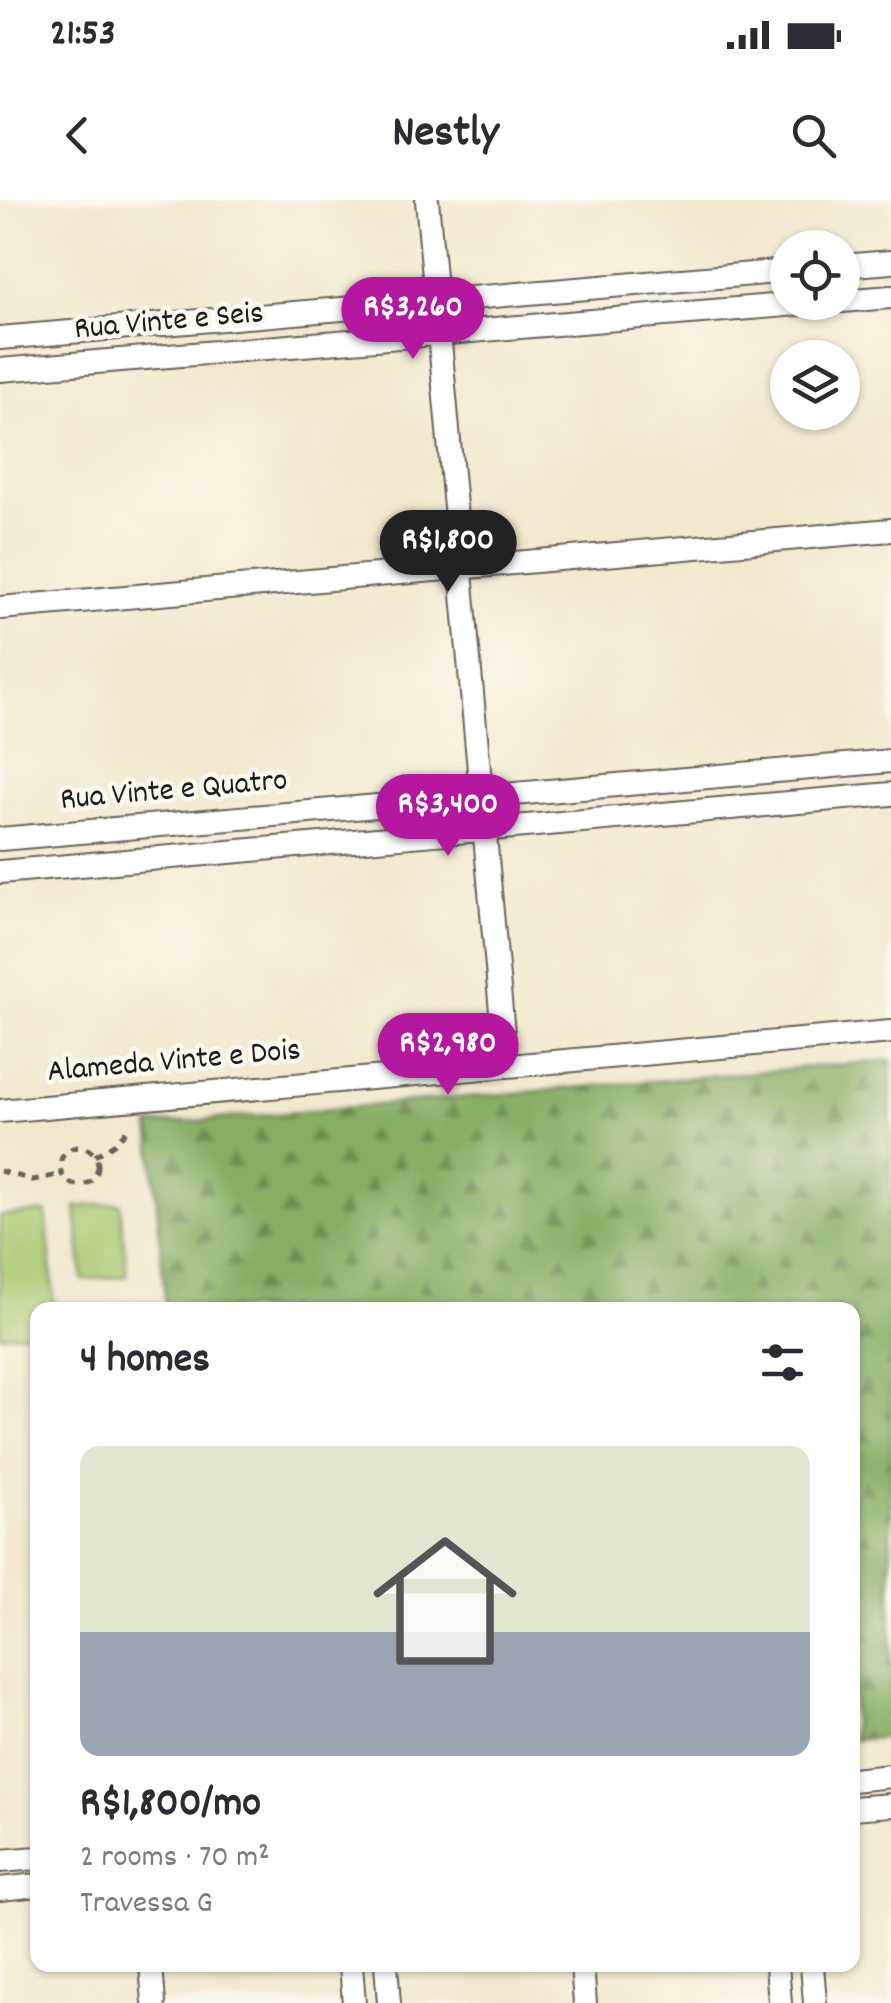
<!DOCTYPE html>
<html lang="en">
<head>
<meta charset="utf-8">
<style>
	body { margin:0; font-family:Dekko,sans-serif; background:#f2f2f3; color:#2b2b33; height:100vh; display:flex; flex-direction:column; font-size:38px; white-space:nowrap }
	* { box-sizing:border-box; margin:0 }
	p { font-size:32px; color:#7c7c81 }
	.icon { flex:none; width:55px; height:55px; fill:none; stroke:currentColor; stroke-width:2; stroke-linecap:round; stroke-linejoin:round }
	.map { position:relative; flex:1; overflow:hidden }
	.details { position:absolute; left:30px; top:1102px; width:830px; height:670px; display:flex; flex-direction:column; background:#fff; border-radius:20px; box-shadow:0 2px 8px #0004 }
	.details>* { flex:none }
	.controls { position:absolute; left:770px; top:30px; display:grid; gap:20px }
	.controls a { display:grid; place-items:center; width:90px; height:90px; border-radius:50%; background:#fff; box-shadow:0 2px 8px #0004; font-size:50px }
	.price { position:absolute; translate:-50% -85px; padding:0 22px; border-radius:35px; background:#b5179e; color:#fff; font-size:32px; line-height:65px; filter:drop-shadow(0 2px 5px #0008) }
	.price::after { content:''; position:absolute; left:50%; top:60px; width:30px; height:22px; margin-left:-15px; background:inherit; clip-path:polygon(0 0,100% 0,50% 100%) }
	.price.selected { background:#222; color:#fff }
	ul { padding:0; list-style:none }
	li { display:grid; align-content:center; gap:20px; height:530px; padding:0 50px }
	li span { display:grid; place-items:center; height:310px; border-radius:20px; color:#555 }
	li>.icon { margin-inline-start:auto }
	span .icon { width:180px; height:180px; fill:#fffc; stroke-width:1 }
	li b { font-size:42px }
	h2 { display:flex; justify-content:space-between; align-items:center; height:120px; padding:0 50px; font-size:42px }
	.status { display:flex; justify-content:space-between; align-items:center; height:70px; padding:0 50px; background:#fff; direction:ltr }
	.status svg { height:28px; fill:currentColor }
	header { display:flex; justify-content:space-between; align-items:center; height:130px; padding:0 50px; background:#fff; font-size:45px; font-weight:700 }
	.map>svg:first-child { display:block }
	.forest { fill:url(#forest-firs); stroke:#516440; stroke-width:2.5 }
	.park { fill:#a9c971; stroke:#627246; stroke-width:2.5 }
	.lines { fill:none; stroke-linecap:round; stroke-linejoin:round }
	.street-casing { stroke:#67635a; stroke-width:26 }
	.path { stroke:#67635a; stroke-width:5; stroke-dasharray:8 8; stroke-linecap:butt }
	.street { stroke:#fff; stroke-width:22 }
	.labels { text-anchor:middle; dominant-baseline:central; stroke-width:9; stroke-linejoin:round; paint-order:stroke }
	.street-label { font-size:32px; fill:#1c1c1c; stroke:#fbf7ec }
</style>
</head>
<body>
<div class="status"><b>21:53</b><svg viewBox="0 0 49 12"><path d="M0 12V9h3v3zM5 12V6h3v6zM10 12V3h3v9zM15 12V0h3v12zM26 1h20v11H26zM47 4h2v5h-2z"/></svg></div>
<header><svg class="icon" aria-label="back" viewBox="0 0 24 24"><path d="M15 5l-7 7 7 7"/></svg>Nestly<svg class="icon" aria-label="search" viewBox="0 0 24 24"><circle cx="10" cy="10" r="6"/><path d="M15 15l6 6"/></svg></header>
<div class="map">
<svg width="891" height="1803" viewBox="0 0 891 1803">
	<defs>
		<pattern id="forest-firs" width="22" height="20" patternUnits="userSpaceOnUse" patternTransform="scale(2.5)"><rect width="22" height="20" fill="#86ad63"/><path d="M5 1l3.5 6h-7zM16 11l3.5 6h-7z" fill="#6d8c51"/></pattern>
	</defs>
	<rect width="100%" height="100%" fill="#fbf7ec"/>
	<filter id="ink" filterUnits="userSpaceOnUse"><feTurbulence type="fractalNoise" baseFrequency=".01" numOctaves="2"/><feDisplacementMap in="SourceGraphic" scale="20" xChannelSelector="R" yChannelSelector="G"/><feConvolveMatrix kernelMatrix="1 2 1 2 8 2 1 2 1" color-interpolation-filters="sRGB"/></filter>
	<filter id="wash" filterUnits="userSpaceOnUse"><feTurbulence type="fractalNoise" baseFrequency=".0048" numOctaves="4" result="noise"/><feDisplacementMap in="SourceGraphic" scale="40" xChannelSelector="R" yChannelSelector="G"/><feGaussianBlur stdDeviation="2.25" result="paint"/><feColorMatrix in="noise" values="0 0 0 0 0 0 0 0 0 0 0 0 0 0 0 0 0 1.4 0 .05"/><feComposite in="paint" operator="in"/></filter>
	<g filter="url(#wash)">
		<rect width="100%" height="100%" fill="#f1e8cd"/>
		<polygon class="forest" points="891,860 891,1537 853,1540 852,1110 166,1110 150,925"/>
		<g class="park">
			<polygon points="120,1003 127,1076 83,1080 76,1007"/>
			<polygon points="46,1012 55,1110 38,1110 37,1132 0,1135 0,1016"/>
		</g>
	</g>
	<g filter="url(#ink)">
		<g class="lines">
			<defs>
				<g id="street">
					<polyline points="427,0 506,866"/>
					<polyline points="842,66 891,62"/>
					<polyline points="842,101 891,97"/>
					<polyline points="0,138 788,71"/>
					<polyline points="0,170 822,102"/>
					<polyline points="0,408 891,330"/>
					<polyline points="0,639 891,561"/>
					<polyline points="0,672 891,594"/>
					<polyline points="0,911 891,832"/>
					<polyline points="852,1580 891,1576"/>
					<polyline points="852,1608 891,1605"/>
					<polyline points="0,1661 38,1658"/>
					<polyline points="0,1689 38,1685"/>
					<polyline points="151,1765 154,1803"/>
					<polyline points="351,1765 354,1803"/>
					<polyline points="386,1765 389,1803"/>
					<polyline points="582,1765 585,1803"/>
					<polyline points="777,1765 780,1803"/>
					<polyline points="812,1765 815,1803"/>
				</g>
			</defs>
			<use href="#street" class="street-casing"/>
			<g class="path">
				<circle cx="79" cy="966" r="19"/>
				<polyline points="95,956 117,942 130,926"/>
				<polyline points="0,971 33,980 62,974"/>
			</g>
			<use href="#street" class="street"/>
		</g>
	</g>
	<g class="labels">
		<g class="street-label">
			<text transform="translate(169 123) rotate(-5)">Rua Vinte e Seis</text>
			<text transform="translate(174 592) rotate(-5)">Rua Vinte e Quatro</text>
			<text transform="translate(174 863) rotate(-5)">Alameda Vinte e Dois</text>
		</g>
	</g>
</svg>
<div class="controls">
<a><svg class="icon" aria-label="locate" viewBox="0 0 24 24"><circle cx="12" cy="12" r="6"/><path d="M12 2v4M12 18v4M2 12h4M18 12h4"/></svg></a>
<a><svg class="icon" aria-label="layers" viewBox="0 0 24 24"><path d="M12 4l9 5-9 5-9-5zM3 14l9 5 9-5"/></svg></a>
</div>
<b class="price" style="left:413px;top:162px">R$3,260</b>
<b class="price selected" style="left:448px;top:395px">R$1,800</b>
<b class="price" style="left:448px;top:659px">R$3,400</b>
<b class="price" style="left:448px;top:898px">R$2,980</b>
<section class="details">
<h2>4 homes<svg class="icon" aria-label="filters" viewBox="0 0 24 24"><path d="M4 7h16M4 17h16"/><circle cx="9" cy="7" r="2"/><circle cx="15" cy="17" r="2"/></svg></h2>
<ul>
<li><span style="background:linear-gradient(#dfe7d0 60%,#9aa5b1 0)"><svg class="icon" aria-label="home" viewBox="0 0 24 24"><path d="M3 11l9-7 9 7M6 9v11h12V9"/></svg></span><div><b>R$1,800/mo</b><p>2 rooms · 70 m²</p><p>Travessa G</p></div></li>
</ul>
</section>
</div>
</body>
</html>
